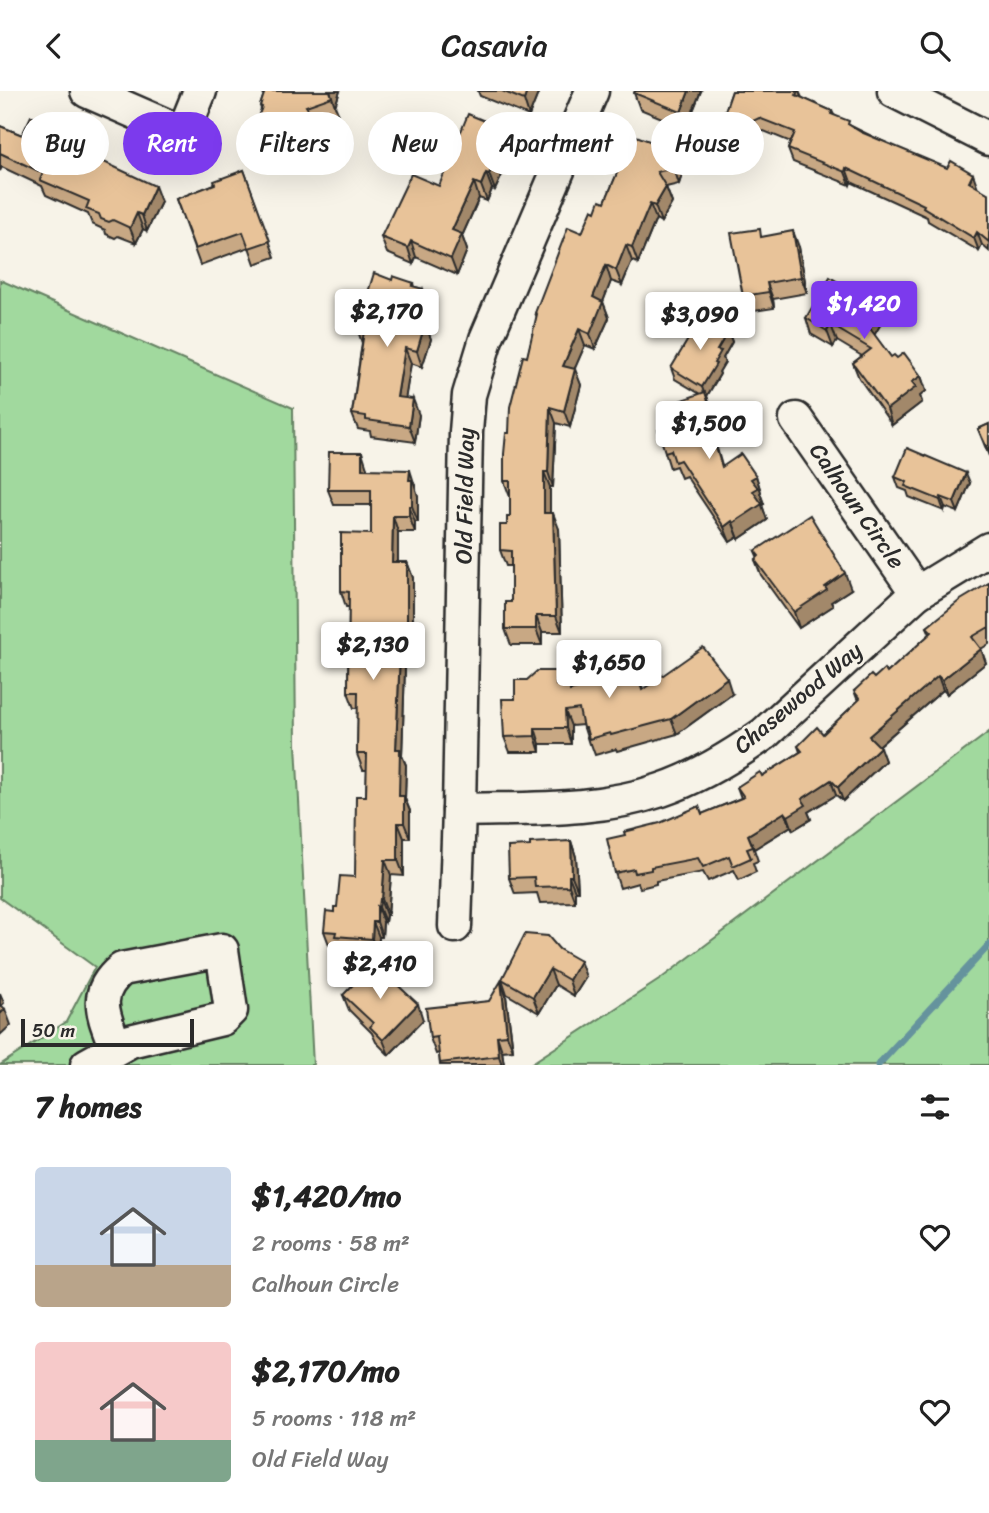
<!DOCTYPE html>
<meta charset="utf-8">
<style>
body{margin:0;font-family:Sriracha,sans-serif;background:#f6f6f6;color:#222;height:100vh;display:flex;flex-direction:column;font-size:26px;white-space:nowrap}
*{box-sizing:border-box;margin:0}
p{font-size:23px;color:#767676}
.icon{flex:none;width:38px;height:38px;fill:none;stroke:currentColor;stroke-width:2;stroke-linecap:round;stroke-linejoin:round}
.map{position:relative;height:974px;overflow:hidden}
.side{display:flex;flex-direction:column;background:#fff;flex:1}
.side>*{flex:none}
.hud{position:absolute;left:21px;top:21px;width:948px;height:63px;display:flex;gap:14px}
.scale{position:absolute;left:21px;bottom:18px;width:173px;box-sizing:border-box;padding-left:7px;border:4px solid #2b2b2b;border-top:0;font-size:19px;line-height:24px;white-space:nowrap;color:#2b2b2b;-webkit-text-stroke:5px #f7f3e8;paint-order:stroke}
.price{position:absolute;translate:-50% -60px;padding:0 16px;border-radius:7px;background:#fff;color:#222;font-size:23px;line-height:46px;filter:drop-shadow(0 2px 4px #0008)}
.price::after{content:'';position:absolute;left:50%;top:42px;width:21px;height:16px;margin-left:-10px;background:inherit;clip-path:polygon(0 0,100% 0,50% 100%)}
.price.current{background:#7c3aed;color:#fff}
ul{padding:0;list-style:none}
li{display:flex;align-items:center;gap:21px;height:175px;padding:0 35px}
li span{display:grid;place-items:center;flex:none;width:196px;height:140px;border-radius:7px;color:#555}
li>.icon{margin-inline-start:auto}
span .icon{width:84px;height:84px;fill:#fffc;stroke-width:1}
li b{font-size:30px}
h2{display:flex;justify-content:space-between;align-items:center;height:84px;padding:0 35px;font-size:30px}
.chip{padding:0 24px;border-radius:32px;background:#fff;box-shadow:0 7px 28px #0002;font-size:24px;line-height:63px}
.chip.current{background:#7c3aed;color:#fff}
header{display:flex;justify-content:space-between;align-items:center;height:91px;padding:0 35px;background:#fff;font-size:32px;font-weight:600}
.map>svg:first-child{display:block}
</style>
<header><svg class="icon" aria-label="back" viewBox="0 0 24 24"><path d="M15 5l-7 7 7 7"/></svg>Casavia<svg class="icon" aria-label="search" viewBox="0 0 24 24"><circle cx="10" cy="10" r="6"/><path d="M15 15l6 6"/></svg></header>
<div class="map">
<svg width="989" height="974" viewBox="0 0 989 974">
<rect width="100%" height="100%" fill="#f7f3e8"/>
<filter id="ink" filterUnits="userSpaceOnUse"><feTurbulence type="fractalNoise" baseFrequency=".0143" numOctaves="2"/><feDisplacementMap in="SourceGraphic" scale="14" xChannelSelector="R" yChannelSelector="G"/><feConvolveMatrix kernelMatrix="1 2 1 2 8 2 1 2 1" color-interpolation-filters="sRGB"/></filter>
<g filter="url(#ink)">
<!-- green -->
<g fill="#a1d99e" stroke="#668264" stroke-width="2">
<path d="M0 189 293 317 296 653 313 974H0L66 931 95 876 0 807Z"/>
<path d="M989 641V974H529L659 889Z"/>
</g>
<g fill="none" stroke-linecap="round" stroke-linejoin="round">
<!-- stream -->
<path stroke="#65939d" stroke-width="7" d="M878 974 989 854"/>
<defs>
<g id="minor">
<path d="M87 0 183 42 200 0"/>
<path d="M894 0 989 48"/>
<path d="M796 328 917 502"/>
<path d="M459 719C526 717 597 721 661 699 697 687 733 665 764 643L917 502 989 458"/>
<path d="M455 835 459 719 466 341 469 304 486 248 592 0"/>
<path d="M87 974 130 950 222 928 231 919 222 859 122 878C91 903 104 925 116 957"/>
</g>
</defs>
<!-- minor casing -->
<use href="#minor" stroke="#2b2b2b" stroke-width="37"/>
<!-- minor -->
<use href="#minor" stroke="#f7f3e8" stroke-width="32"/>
</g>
<!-- wall -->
<g fill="#c8a884" stroke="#2b2b2b" stroke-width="2">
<path d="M265 0H340L335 15 338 22 316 30 319 35 325 51 315 56 311 67 262 47 256 31 261 18 260 15Z"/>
<path d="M478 0H539L529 25 480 5Z"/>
<path d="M635 0H701L686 37 640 18 634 2Z"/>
<path d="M732 0H799L802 7 832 20 834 24 851 35 978 97 989 103V160L982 154 979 160 928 130 927 126 851 91 850 94 793 71 788 58 791 51 764 40 749 48 728 39 723 26Z"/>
<path d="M0 35 22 44 98 68 161 111 147 140 143 138 136 152 118 145 115 147 106 143 105 139 92 133 88 123 46 104 42 95 2 76 0 80Z"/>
<path d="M509 40 515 56 495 99 492 98 487 110 479 107 462 145 467 159 457 184 416 166 413 173 387 162 381 146 439 95Z"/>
<path d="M602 61H678L684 77 679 93 666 96 672 112 661 131 656 128 638 172 632 170 622 194 611 190 603 211 609 227 595 258 585 254 574 278 581 294 570 336 556 332 553 396H550V422L559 438 562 541H542V554H511L505 538 511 511V475H506L500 459 510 426V406L504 390 509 342 537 226 535 222 582 142 596 120 605 111 618 81 608 77Z"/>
<path d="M244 79 275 166 255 173 249 156 200 174 176 108 215 93Z"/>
<path d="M762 146 799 156 807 202 773 208 774 217 748 221 743 205Z"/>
<path d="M392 189 414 192 415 196 423 198 428 214 423 232 431 248 422 276 411 272 405 307 419 324 415 351 371 345 370 340 358 338 352 323 362 252 357 237Z"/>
<path d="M876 215 882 231 874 244 891 266 897 267 921 285 926 300 920 305 922 311 892 334 859 287 853 272 862 265 837 250 833 256 811 243 806 227Z"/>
<path d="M728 240 732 251 723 267 725 271 719 281 720 283 707 305 718 341 713 343 722 375 756 385 761 401 760 402 764 413 762 414 767 429 739 448 738 446 730 451 686 385 681 387 676 375 670 377 665 361 666 337 682 319 700 303 675 288 671 277Z"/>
<path d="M989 333V365L978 338Z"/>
<path d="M367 377V378L415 394V398L418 405V431H415V441H398V471H407L413 487V576H405L402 665 406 674 405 708 410 720V747H404V785L391 784 388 824H386L385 831H383L382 846H379L378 864 341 861 339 856H330L324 840 334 821 355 786 366 705 367 679H363L357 663 358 617H354L348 601 349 516H346L341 500 371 443V414H334L328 399Z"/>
<path d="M895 386 970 392 958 421 945 416 944 420 909 406 907 400 899 397Z"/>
<path d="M755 460 851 498 831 511 833 515 799 537 761 484 755 469 758 467Z"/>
<path d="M989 492V553L981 558 986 572 947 603 943 599 879 655 885 670 843 710 836 704 808 721 811 728 793 739 791 735 754 758 758 770 753 772 756 781 739 789 734 779 708 790 703 781 656 790V793L640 797 638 792 620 797 615 782 625 744 702 723 741 707 737 696 762 685 800 661 798 655 823 643 858 610 854 600 874 587 887 582 930 543 927 536Z"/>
<path d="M556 580 561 594H570L572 599 637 583 643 598 732 603 677 643 617 660 616 658 595 664 591 653H589L583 634 571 635V653H540V661H510L504 646 515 608 527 589Z"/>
<path d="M571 750 576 766 578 800H575V811L540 812 537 802 515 803 509 787 530 755Z"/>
<path d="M559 858 586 886 574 905 556 894 539 922 507 903 502 888Z"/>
<path d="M343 904 423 929 389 964 376 951 372 942 349 919Z"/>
<path d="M506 905 513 959 502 960 504 974H440L439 962 436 963 430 947 489 910Z"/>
</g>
<!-- shaded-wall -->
<g fill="#a2886b" stroke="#2b2b2b" stroke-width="2">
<path d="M330 0H340L335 15Z"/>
<path d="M527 0H539L529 25 524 9Z"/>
<path d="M689 0H701L686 37 681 21Z"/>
<path d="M309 40 315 56 311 67 305 51Z"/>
<path d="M509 40 515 56 495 99 489 83Z"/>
<path d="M93 54 99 70 89 64Z"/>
<path d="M678 61 684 77 679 93 674 77Z"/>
<path d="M846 77 851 91 850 94 845 81Z"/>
<path d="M486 82 492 98 487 110 481 94Z"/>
<path d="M973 83 978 97 969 91Z"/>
<path d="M474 91 479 107 462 145 467 159 457 184 451 168 452 139Z"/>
<path d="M155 95 161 111 147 140 142 124Z"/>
<path d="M666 96 672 112 661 131 655 115Z"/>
<path d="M650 113 656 128 638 172 632 156Z"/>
<path d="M137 122 143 138 136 152 130 137Z"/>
<path d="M793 140 799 156 807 202 801 186Z"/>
<path d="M977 141 982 154 979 160 974 147Z"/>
<path d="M411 150 416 166 413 173 408 157Z"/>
<path d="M626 154 632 170 622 194 616 179Z"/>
<path d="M606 174 611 190 602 213 603 211 609 227 595 258 590 243 593 206Z"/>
<path d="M767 192 773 208 774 217 769 201Z"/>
<path d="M423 198 428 214 419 244 413 229Z"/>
<path d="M869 203 874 218 876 215 882 231 872 248 866 232V209Z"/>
<path d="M425 233 431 248 422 276 417 260Z"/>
<path d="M831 234 837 250 833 256 827 240Z"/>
<path d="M579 238 585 254 569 291 563 275Z"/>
<path d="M728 240 732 251 723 267 725 271 719 281 720 283 707 305 718 341 702 296 717 259Z"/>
<path d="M405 257 411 272 403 322 397 306Z"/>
<path d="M575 278 581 294 570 336 564 320Z"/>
<path d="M921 285 926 300 920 305 922 311 892 334 887 318 912 291Z"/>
<path d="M413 308 419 324 415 351 409 335Z"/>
<path d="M550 316 556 332 553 396 548 381Z"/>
<path d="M362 361 367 377V394L362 378Z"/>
<path d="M410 379 418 405V431L412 415 409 389Z"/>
<path d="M544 381 550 396V438L544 422Z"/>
<path d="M966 382 970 392 958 421 954 411Z"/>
<path d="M756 385 761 401 760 402 764 413 762 414 767 429 739 448 733 432 753 400 751 388Z"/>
<path d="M941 406 945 416 944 420 940 409Z"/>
<path d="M409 415 415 431V441L409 425Z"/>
<path d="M553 422 559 438 562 541 556 525Z"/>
<path d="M393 425 398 441V487L392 471Z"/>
<path d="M732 430 738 446 730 451 724 436Z"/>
<path d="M407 471 413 487V576L407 560Z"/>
<path d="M845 482 851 498 831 511 833 515 799 537 794 521 825 496Z"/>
<path d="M536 525 542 541V554L536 538Z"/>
<path d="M981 558 986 572 947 603 942 589Z"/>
<path d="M400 560 405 576 402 665 406 674 405 708 410 720V747L404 732 399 705 396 658Z"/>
<path d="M556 580 562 596 556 594Z"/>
<path d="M938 585 943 599 874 659 869 645Z"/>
<path d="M727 587 732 603 677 643 671 628Z"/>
<path d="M565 620 571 635V653L566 637Z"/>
<path d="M535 637 540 653V661L535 645Z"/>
<path d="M880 656 885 670 843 710 838 696Z"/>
<path d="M831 689 836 704 808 721 811 728 793 739 788 725 802 708Z"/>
<path d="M785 721 791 735 754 758 748 744Z"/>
<path d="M398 732 404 747V785L398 769Z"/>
<path d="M571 750 576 766 578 800 572 785Z"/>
<path d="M385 769 391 784 388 824 382 808Z"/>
<path d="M569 785 575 800V811L569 795Z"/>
<path d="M380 808 386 824 385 831 379 816Z"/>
<path d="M377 815 383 831 382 846 377 831Z"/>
<path d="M373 831 379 846 378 864 372 848Z"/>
<path d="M580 870 586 886 574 905 569 889Z"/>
<path d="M550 878 556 894 539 922 533 906Z"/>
<path d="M501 890 506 905 513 959 507 944Z"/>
<path d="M0 902 4 912 0 916Z"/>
<path d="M418 913 423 929 389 964 383 949Z"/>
<path d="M5 918 11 934 0 944V923Z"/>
<path d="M497 945 502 960 504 974H502L499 965Z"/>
</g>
<!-- building -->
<g fill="#e8c399" stroke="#2b2b2b" stroke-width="2">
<path d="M265 0H330L332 6 306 15 319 35 309 40 305 51 256 31 262 16 260 15Z"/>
<path d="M502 0H527L524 9Z"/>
<path d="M635 0H689L681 21 634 2Z"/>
<path d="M732 0H798L796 4 832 20 831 23 849 30 848 33 861 41 947 77 951 70 973 83 969 91 989 103V151L977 141 974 147 923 116 924 114 846 77 845 81 788 58 795 41 759 27 745 34 723 26Z"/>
<path d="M468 23 509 40 489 83 486 82 481 94 474 91 452 139 462 143 451 168 411 150 408 157 381 146 411 83 439 95Z"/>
<path d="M31 25 93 54 89 64 155 95 142 124 137 122 130 137 113 129 109 131 101 128 99 123 86 118 89 110 40 89 43 82 0 62V35L22 44Z"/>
<path d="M613 36 678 61 674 77 657 81 666 96 655 115 650 113 632 156 626 154 616 179 606 174 593 206 603 211 590 243 579 238 563 275 575 278 564 320 550 316 548 381H544V422H553L556 525H536V538H505V511H511V460L500 459V434H507V426H510V390H504V363L506 342H509L510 316 523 265 527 266 537 223 535 222 568 136 582 142 592 118 596 120 600 109 605 111 622 70 602 61Z"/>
<path d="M244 79 270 150 249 157 243 141 195 158 176 108 215 93 214 90Z"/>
<path d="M760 138 761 146 793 140 801 186 767 192 769 201 743 205 731 142Z"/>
<path d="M374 182 392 189 393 185 414 192 412 195 423 198 413 229 425 233 417 260 405 257 397 306 413 308 409 335 366 329V325L352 323 364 240 357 237Z"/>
<path d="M830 186 850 198 852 193 869 203 866 209 876 215 866 232 891 266 894 264 897 267 904 262 921 285 912 291 916 296 887 318 853 272 871 258 831 234 827 240 806 227Z"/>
<path d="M702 225 728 240 717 259 721 260 714 272 716 273 702 296 671 277Z"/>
<path d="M705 301 713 326 707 328 722 376 741 363 756 385 751 388 758 397 753 400 762 413 733 432 732 430 724 436 680 369 675 371 671 359 665 361 658 339 666 337 662 325 682 319 679 310Z"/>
<path d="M989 333V361L978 338Z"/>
<path d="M907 357 966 382 954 411 941 406 940 409 905 395 907 391 895 386Z"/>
<path d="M329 361H362V378L410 379 409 389H412V415H409V425H393L392 471H407V560H400L396 658H400L399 705H404V732H398V769H385L382 808H380L379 816 377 815V831H373L372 848 335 845 336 841 324 840 326 820 334 821V816H337L340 785 355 786 356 705H366L367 663H357L358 601H348L349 501 341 500V442L371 443V399H328Z"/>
<path d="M810 424 845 482 825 496 827 499 794 521 755 469 759 465 755 460Z"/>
<path d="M989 492V536L972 546 981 558 942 589 938 585 869 645 880 656 838 696 831 689 802 708 806 714 788 725 785 721 748 744 753 756 747 758 751 767 733 775 729 765 703 776 698 767 651 776V779L635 782 634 778 615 782 607 748 625 744 624 741 660 732 699 715 702 723 744 706 737 696 760 681 762 685 802 660 798 655 817 636 823 643 860 608 854 600 871 584 874 587 884 578 887 582 932 541 927 536 959 510Z"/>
<path d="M703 556 727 587 671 628 611 644 610 642 589 648 586 637H583L579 618 565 620 566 637H535V645L504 646 502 608H515V589H527L537 580H556V594H570V600L637 583 642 599Z"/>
<path d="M571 750 572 785H569V795L535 796 534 786 509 787 508 756 530 755V752Z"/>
<path d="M525 843 548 845 559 858 580 870 569 889 550 878 533 906 502 888Z"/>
<path d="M374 872 418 913 383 949 370 936 373 932 343 904Z"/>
<path d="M501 890 507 944 497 945 499 965 440 972 437 946 430 947 426 917 489 910Z"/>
<path d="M0 913 5 918 0 923Z"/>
</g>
</g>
<g text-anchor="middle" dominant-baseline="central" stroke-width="5" stroke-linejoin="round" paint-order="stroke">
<!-- street labels -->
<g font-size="23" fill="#2b2b2b" stroke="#f7f3e8">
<text transform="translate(465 405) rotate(-89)">Old Field Way</text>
<text transform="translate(857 415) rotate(55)">Calhoun Circle</text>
<text transform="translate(798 607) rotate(-40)">Chasewood Way</text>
</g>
</g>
</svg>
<div class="scale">50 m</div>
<b class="price current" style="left:864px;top:250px">$1,420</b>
<b class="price" style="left:387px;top:258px">$2,170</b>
<b class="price" style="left:700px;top:261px">$3,090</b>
<b class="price" style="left:709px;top:370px">$1,500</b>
<b class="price" style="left:373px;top:591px">$2,130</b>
<b class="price" style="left:609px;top:609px">$1,650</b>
<b class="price" style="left:380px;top:910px">$2,410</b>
<div class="hud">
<a class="chip">Buy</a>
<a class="chip current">Rent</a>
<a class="chip">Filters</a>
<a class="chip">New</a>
<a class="chip">Apartment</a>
<a class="chip">House</a>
</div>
</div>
<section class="side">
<h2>7 homes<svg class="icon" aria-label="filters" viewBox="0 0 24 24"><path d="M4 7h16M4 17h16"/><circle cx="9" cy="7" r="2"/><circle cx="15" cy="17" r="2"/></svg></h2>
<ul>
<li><span style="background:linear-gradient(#c9d6e8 70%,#b9a48a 0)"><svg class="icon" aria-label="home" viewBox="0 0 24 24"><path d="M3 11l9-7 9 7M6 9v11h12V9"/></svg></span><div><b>$1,420/mo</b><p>2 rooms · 58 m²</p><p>Calhoun Circle</p></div><svg class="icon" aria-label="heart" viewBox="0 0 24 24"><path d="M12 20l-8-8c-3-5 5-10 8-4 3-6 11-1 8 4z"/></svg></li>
<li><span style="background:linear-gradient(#f6c9c9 70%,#7fa58c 0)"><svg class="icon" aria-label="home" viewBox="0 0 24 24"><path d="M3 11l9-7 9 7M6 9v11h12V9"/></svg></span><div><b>$2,170/mo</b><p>5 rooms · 118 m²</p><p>Old Field Way</p></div><svg class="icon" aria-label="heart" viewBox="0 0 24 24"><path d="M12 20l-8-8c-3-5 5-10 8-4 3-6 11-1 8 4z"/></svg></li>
</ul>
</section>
